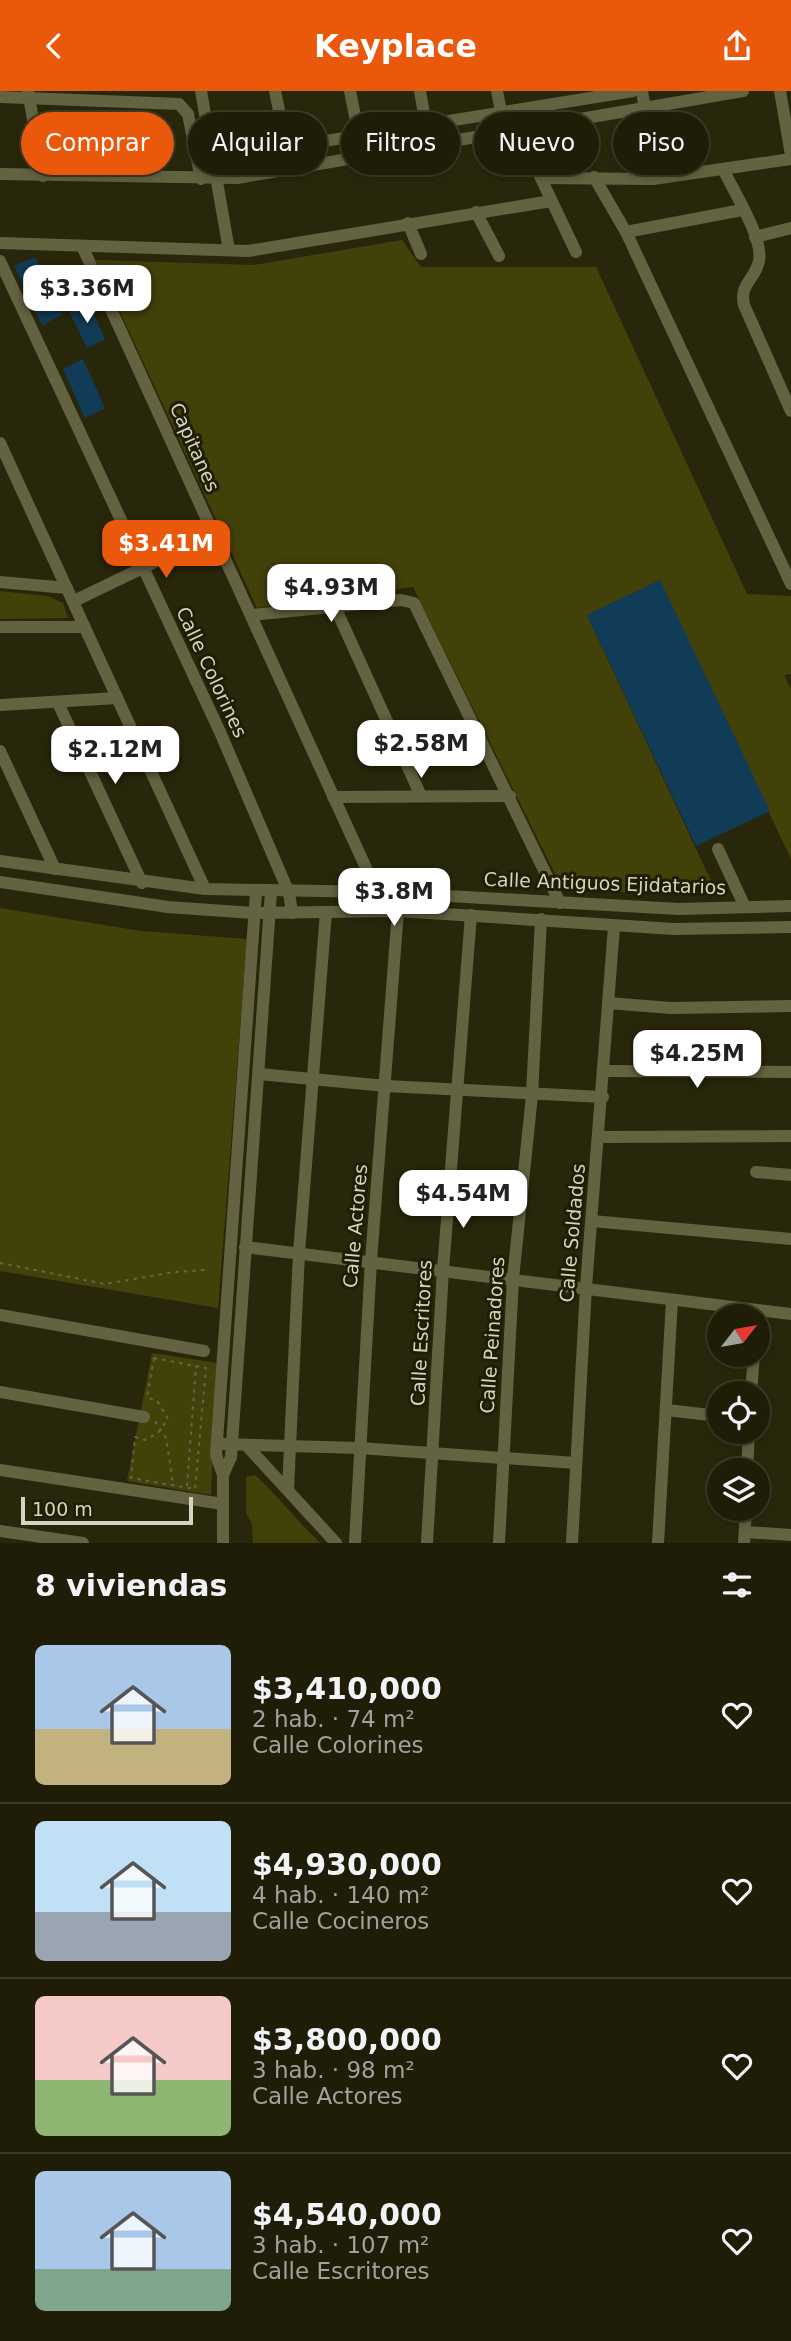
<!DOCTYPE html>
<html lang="es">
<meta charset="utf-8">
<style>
body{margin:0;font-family:"DejaVu Sans",sans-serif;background:#2c2a16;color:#f1f3f6;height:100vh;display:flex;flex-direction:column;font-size:26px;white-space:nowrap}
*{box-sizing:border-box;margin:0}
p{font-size:23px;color:#a1a29c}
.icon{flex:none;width:38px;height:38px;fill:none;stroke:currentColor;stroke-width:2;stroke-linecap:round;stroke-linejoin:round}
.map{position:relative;height:1452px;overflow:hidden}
.side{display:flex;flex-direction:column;background:#1f1d08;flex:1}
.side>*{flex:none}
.guide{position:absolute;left:21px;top:21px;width:749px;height:63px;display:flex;gap:14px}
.needle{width:46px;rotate:59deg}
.buttons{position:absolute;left:707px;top:1213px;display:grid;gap:14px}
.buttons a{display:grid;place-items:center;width:63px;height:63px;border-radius:50%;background:#1f1d08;box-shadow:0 4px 10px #0003,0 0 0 2px #3c3b29;font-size:35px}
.scale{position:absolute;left:21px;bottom:18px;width:172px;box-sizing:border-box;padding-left:7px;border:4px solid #d4d4c4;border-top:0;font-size:19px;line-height:24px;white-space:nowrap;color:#d4d4c4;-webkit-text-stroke:5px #1f1e03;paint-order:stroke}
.price{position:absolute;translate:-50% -60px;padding:0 16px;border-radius:14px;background:#fff;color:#222;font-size:23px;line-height:46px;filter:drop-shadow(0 2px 4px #0008)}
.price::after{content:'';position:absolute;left:50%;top:42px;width:21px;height:16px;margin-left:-10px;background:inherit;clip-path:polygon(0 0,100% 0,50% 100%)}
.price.active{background:#ea580c;color:#fff}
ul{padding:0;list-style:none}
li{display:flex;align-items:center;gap:21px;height:175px;padding:0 35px}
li+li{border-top:2px solid #3c3b29}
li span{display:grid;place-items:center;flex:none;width:196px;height:140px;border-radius:10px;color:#555}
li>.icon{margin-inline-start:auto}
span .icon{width:84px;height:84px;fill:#fffc;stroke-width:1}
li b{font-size:30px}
h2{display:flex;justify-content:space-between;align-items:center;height:84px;padding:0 35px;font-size:30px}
.chip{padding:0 24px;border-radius:32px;background:#1f1d08;box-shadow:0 4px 10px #0003,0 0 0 2px #3c3b29;font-size:24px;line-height:63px}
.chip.active{background:#ea580c;color:#fff}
header{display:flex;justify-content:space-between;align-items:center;height:91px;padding:0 35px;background:#ea580c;color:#fff;font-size:32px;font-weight:700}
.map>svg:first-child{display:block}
</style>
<header><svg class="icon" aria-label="back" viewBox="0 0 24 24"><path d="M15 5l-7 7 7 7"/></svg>Keyplace<svg class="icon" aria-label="share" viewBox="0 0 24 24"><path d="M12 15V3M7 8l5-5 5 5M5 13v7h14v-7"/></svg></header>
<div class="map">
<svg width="791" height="1452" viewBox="0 0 791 1452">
<rect width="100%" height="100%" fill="#29270b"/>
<!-- green -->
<g fill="#43410a">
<path d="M402 149 421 176H596L747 503 791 505V583L784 584 791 598V768L659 490 587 524 718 805 563 799 413 496 257 517 96 169 254 174Z"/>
<path d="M0 500 47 505 63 512 68 527 0 528Z"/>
<path d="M0 817 141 840 247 848 218 1217 0 1180Z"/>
<path d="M152 1262 217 1272 211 1404 127 1390Z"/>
<path d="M255 1384C279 1406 297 1430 320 1452H253L252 1433 246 1422V1386Z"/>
</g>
<!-- building -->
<g fill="#113c58">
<path d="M35 166 62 224 42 234 14 175Z"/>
<path d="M88 211 105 248 87 257 69 220Z"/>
<path d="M83 268 105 317 85 327 63 278Z"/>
<path d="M660 489 770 720 696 755 587 524Z"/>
</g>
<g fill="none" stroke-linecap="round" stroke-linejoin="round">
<!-- path -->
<g stroke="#64634b" stroke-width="2" stroke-dasharray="3.5 5" stroke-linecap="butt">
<path d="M0 1172 105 1193 174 1181 206 1179"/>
<path d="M154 1267 206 1277 195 1398 131 1387 135 1346 145 1349 158 1342 168 1328 158 1311 147 1306Z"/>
<path d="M155 1330 166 1347 173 1393"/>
<path d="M187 1395 196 1275"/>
</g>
<!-- minor -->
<g stroke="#646341" stroke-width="12">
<path d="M28 0 43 85"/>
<path d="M201 0 229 159"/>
<path d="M275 0 287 58"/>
<path d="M350 0 359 45"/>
<path d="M420 0 426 34"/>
<path d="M497 0 501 21"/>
<path d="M642 0 645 18"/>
<path d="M780 0 791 64"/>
<path d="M0 6 179 13 188 23 201 88"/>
<path d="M519 41 576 161"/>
<path d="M214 68 633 0"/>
<path d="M723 78C733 99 764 148 759 170 755 189 739 193 744 214L791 320"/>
<path d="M0 83 237 87 743 0"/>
<path d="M594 86 626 141 791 493"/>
<path d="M541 87 653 88 791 68"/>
<path d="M476 121 499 165"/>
<path d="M408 132 421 163"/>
<path d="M626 141 742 119"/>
<path d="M755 146 791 137"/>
<path d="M0 152 248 160 551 110"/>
<path d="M83 157 377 801"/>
<path d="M0 170 220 641 289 802 292 822"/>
<path d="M0 352 205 798"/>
<path d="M0 491 67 497"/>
<path d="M74 510 213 443"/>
<path d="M335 516 421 705"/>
<path d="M251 524 401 509 414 512 560 812"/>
<path d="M0 536H85"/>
<path d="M58 612 142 792"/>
<path d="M0 614 117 607"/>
<path d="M0 660 55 778"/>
<path d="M333 706 510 705"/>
<path d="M718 758 745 816"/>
<path d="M0 770 205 798 377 801 679 818 791 815"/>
<path d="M0 791 168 816 253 822 398 820 674 838 791 836"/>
<path d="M608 912 671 917 791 915"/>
<path d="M604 980 791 981"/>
<path d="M259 983 386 995 603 1006"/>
<path d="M600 1046 791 1045"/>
<path d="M756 1081 791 1084"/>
<path d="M592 1130 791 1148"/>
<path d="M245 1156 791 1223"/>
<path d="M0 1224 204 1260"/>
<path d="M0 1301 144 1326"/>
<path d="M751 1302 754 1264"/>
<path d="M666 1319 719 1325"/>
<path d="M224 1353 359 1357 576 1372"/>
<path d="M246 1354 336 1452"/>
<path d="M0 1379 223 1413"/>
<path d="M747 1379 749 1340"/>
<path d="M223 1384 231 1366 271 801"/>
<path d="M288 1399 299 1162 326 821"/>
<path d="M0 1440 83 1452"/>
<path d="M745 1441 791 1444"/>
<path d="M223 1452V1384L216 1364 256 801"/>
<path d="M355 1452 371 1170 398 820"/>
<path d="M427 1452 443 1179 471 824"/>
<path d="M499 1452 513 1188 532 1004 541 828"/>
<path d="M572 1452 586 1196 614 836"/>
<path d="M658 1452 672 1209"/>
<path d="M744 1452 746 1418"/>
</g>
</g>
<g text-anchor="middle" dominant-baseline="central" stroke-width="6" stroke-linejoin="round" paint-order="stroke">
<!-- street labels -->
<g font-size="19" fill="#d4d4c4" stroke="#1f1e03">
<text transform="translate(195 356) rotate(66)">Capitanes</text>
<text transform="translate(212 581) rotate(65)">Calle Colorines</text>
<text transform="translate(605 792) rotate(2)">Calle Antiguos Ejidatarios</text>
<text transform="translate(355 1135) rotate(-85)">Calle Actores</text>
<text transform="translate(572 1142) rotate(-85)">Calle Soldados</text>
<text transform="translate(421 1242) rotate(-87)">Calle Escritores</text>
<text transform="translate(492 1244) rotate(-86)">Calle Peinadores</text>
</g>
</g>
</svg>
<div class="buttons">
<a><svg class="needle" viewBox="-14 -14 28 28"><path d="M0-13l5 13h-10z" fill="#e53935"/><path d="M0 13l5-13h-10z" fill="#a1a29c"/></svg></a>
<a><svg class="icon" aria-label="locate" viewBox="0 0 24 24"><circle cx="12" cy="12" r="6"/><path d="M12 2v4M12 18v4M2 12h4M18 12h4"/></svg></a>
<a><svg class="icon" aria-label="layers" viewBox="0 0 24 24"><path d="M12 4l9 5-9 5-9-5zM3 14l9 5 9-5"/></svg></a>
</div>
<div class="scale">100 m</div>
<b class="price" style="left:87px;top:234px">$3.36M</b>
<b class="price active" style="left:166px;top:489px">$3.41M</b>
<b class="price" style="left:331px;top:533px">$4.93M</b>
<b class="price" style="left:421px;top:689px">$2.58M</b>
<b class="price" style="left:115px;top:695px">$2.12M</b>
<b class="price" style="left:394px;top:837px">$3.8M</b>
<b class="price" style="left:697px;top:999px">$4.25M</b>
<b class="price" style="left:463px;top:1139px">$4.54M</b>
<div class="guide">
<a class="chip active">Comprar</a>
<a class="chip">Alquilar</a>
<a class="chip">Filtros</a>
<a class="chip">Nuevo</a>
<a class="chip">Piso</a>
</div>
</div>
<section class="side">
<h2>8 viviendas<svg class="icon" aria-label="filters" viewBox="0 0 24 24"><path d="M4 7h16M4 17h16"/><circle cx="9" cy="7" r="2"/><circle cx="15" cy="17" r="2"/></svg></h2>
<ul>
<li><span style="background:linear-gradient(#a9c7e8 60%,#c2b280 0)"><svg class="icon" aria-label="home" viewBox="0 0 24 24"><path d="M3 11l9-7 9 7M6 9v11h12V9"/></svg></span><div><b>$3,410,000</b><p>2 hab. · 74 m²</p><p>Calle Colorines</p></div><svg class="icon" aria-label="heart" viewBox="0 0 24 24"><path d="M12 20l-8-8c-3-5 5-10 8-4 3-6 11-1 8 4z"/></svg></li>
<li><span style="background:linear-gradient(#bfe0f5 65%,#9aa5b1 0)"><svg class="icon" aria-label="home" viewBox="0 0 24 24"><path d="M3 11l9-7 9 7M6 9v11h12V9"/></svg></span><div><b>$4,930,000</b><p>4 hab. · 140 m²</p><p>Calle Cocineros</p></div><svg class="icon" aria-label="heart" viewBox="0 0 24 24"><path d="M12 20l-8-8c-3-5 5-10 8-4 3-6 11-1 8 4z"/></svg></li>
<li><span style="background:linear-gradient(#f6c9c9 60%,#8fb573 0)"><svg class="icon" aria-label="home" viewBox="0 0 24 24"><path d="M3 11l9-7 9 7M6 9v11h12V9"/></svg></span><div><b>$3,800,000</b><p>3 hab. · 98 m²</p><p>Calle Actores</p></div><svg class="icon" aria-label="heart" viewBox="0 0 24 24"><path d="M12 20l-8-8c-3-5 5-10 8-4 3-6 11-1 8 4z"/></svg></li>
<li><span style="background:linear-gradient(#a9c7e8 70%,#7fa58c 0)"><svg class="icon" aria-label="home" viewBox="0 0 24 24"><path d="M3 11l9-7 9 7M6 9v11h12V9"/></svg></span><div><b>$4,540,000</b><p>3 hab. · 107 m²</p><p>Calle Escritores</p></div><svg class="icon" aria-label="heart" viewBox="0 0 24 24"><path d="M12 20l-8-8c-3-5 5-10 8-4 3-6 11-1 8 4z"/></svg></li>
</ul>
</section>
